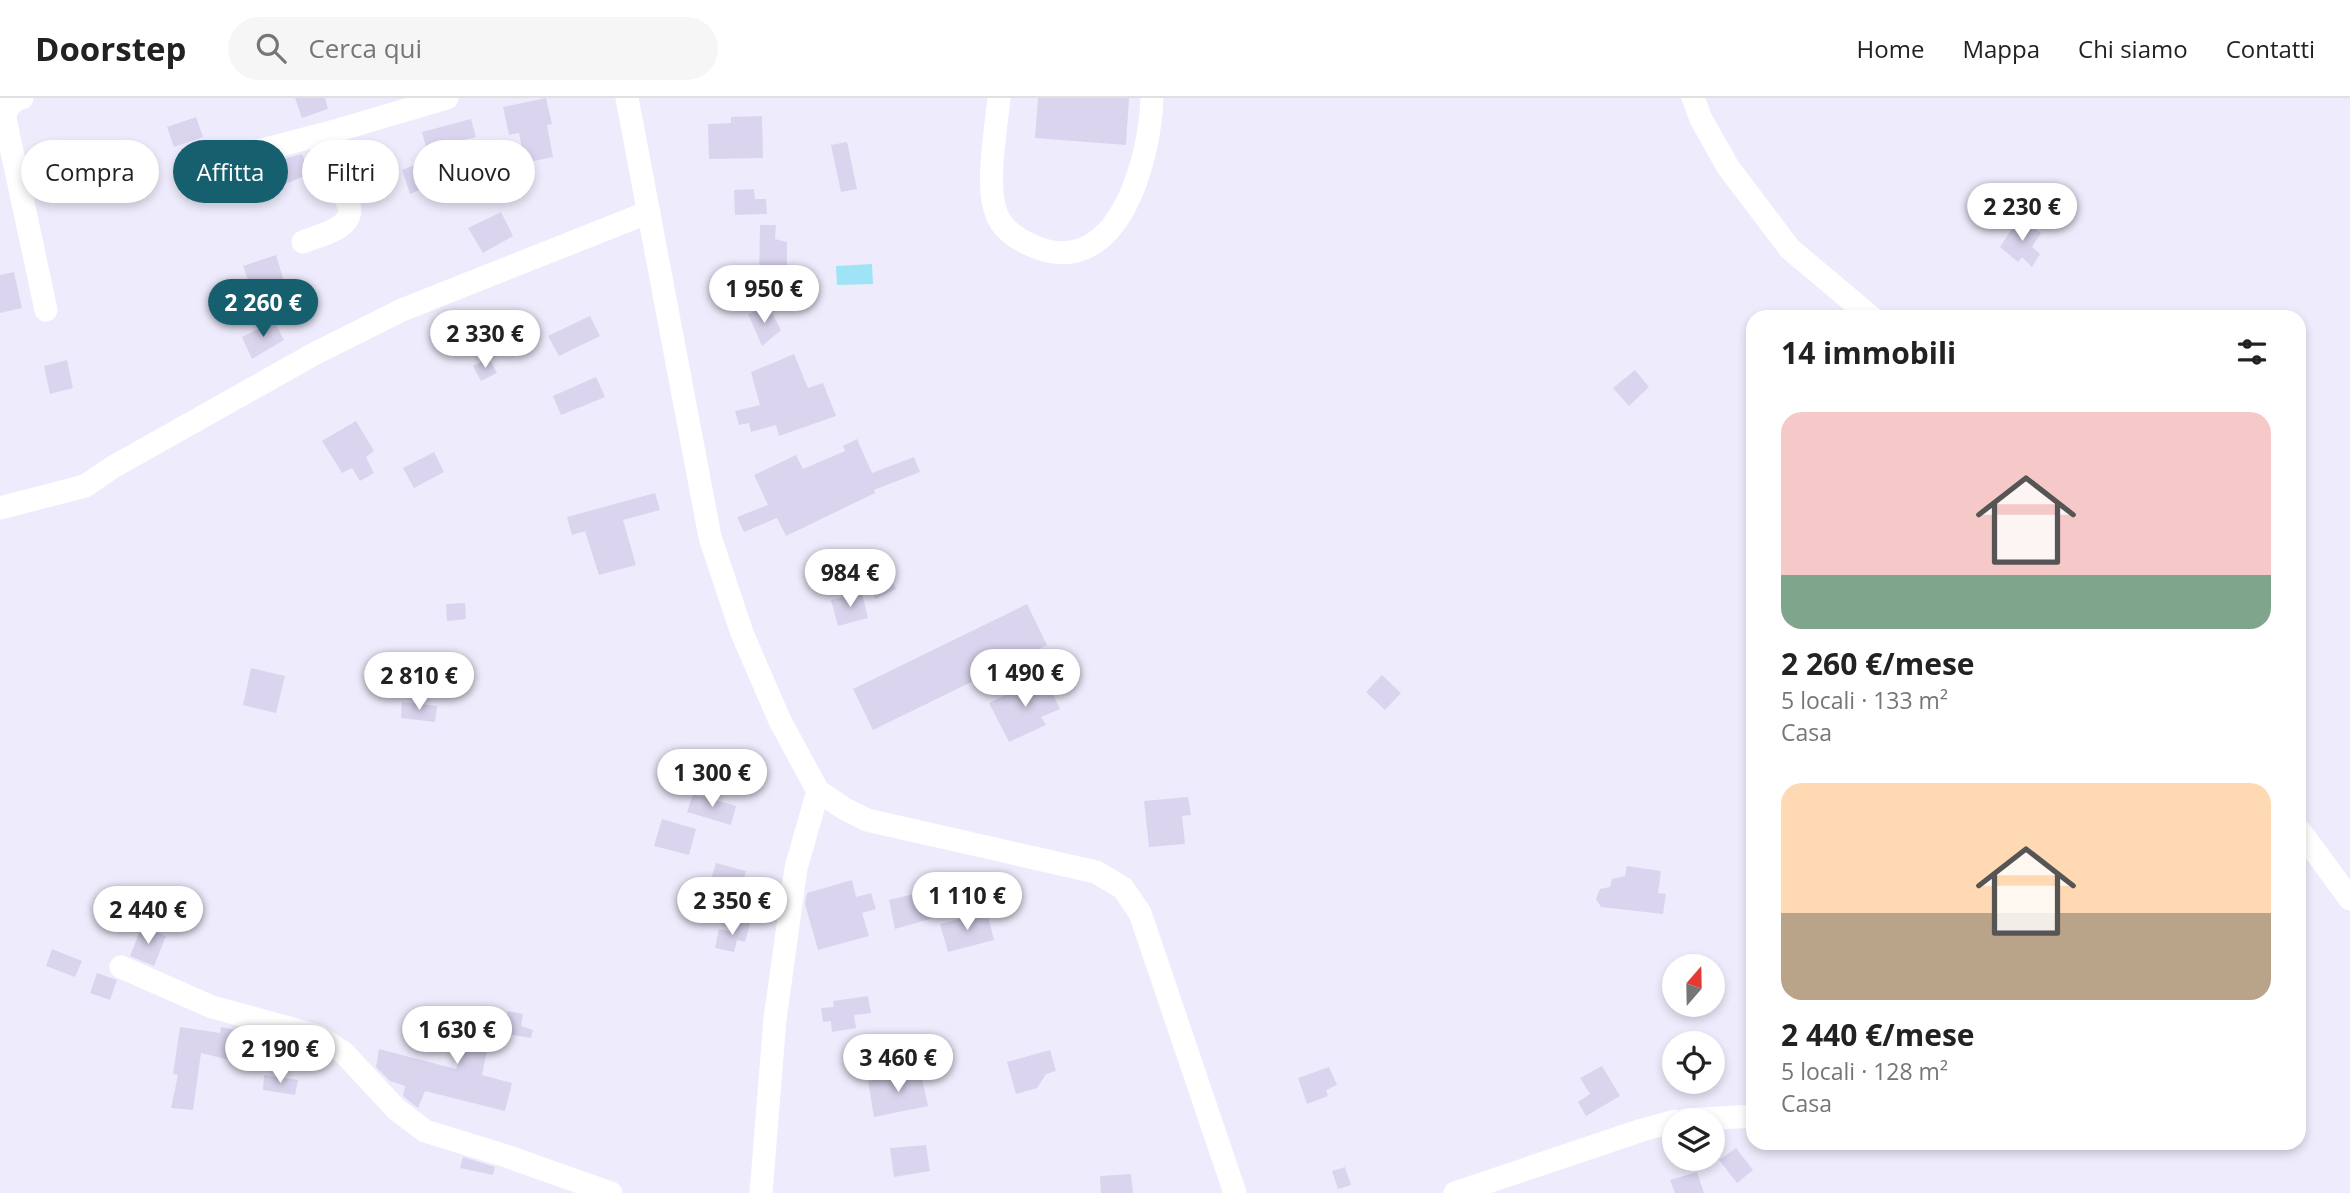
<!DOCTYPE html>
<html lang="it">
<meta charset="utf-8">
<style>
body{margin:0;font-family:"Open Sans",sans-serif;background:#f6f6f6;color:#222;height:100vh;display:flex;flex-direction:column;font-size:26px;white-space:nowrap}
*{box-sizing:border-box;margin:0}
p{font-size:23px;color:#767676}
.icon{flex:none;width:38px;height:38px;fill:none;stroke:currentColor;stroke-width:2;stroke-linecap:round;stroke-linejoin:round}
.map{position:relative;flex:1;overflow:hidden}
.details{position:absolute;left:1746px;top:212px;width:560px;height:840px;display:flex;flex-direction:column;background:#fff;border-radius:21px;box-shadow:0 4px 10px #0003}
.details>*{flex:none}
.hud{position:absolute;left:21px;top:42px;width:665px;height:63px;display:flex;gap:14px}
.needle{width:46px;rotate:20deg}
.controls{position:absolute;left:1662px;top:856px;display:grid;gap:14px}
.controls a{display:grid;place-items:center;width:63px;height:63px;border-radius:50%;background:#fff;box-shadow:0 4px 10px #0003;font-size:35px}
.price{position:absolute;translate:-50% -60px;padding:0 16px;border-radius:24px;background:#fff;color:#222;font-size:23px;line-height:46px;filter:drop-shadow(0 2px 4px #0008)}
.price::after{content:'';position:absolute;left:50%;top:42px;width:21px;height:16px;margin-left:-10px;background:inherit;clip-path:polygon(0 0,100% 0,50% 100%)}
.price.on{background:#155f6e;color:#fff}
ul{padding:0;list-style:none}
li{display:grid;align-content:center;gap:14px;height:371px;padding:0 35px}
li span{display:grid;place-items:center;height:217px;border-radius:21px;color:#555}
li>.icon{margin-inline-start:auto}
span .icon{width:126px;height:126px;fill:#fffc;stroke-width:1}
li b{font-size:30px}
h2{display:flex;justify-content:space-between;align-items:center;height:84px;padding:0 35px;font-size:30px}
.tag{padding:0 24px;border-radius:32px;background:#fff;box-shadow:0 4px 10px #0003;font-size:24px;line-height:63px}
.tag.on{background:#155f6e;color:#fff}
header{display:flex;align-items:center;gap:42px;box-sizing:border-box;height:98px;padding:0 35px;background:#fff;border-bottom:2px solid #e0e0e0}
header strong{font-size:33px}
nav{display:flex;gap:38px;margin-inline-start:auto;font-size:24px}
.search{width:490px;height:63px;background:#f6f6f6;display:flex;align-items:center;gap:18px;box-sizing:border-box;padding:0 24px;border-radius:38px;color:#767676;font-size:26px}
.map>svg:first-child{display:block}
</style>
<header>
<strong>Doorstep</strong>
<div class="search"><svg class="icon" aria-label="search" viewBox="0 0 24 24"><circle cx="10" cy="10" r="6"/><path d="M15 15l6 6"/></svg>Cerca qui</div>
<nav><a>Home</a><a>Mappa</a><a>Chi siamo</a><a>Contatti</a></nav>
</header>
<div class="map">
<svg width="2350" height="1095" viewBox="0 0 2350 1095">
<rect width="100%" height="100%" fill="#eeecfc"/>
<!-- water -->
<path fill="#9fe4f6" d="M872 166 873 186 837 187 836 168Z"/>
<!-- building -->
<g fill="#dad4ee">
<path d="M295 0H325L328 11 302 20Z"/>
<path d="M546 0 552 26 547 27 553 59 525 65 519 35 509 37 503 9Z"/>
<path d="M1038 0H1129L1126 47 1035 40Z"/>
<path d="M762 18 763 60 709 61 708 26 731 25V19Z"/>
<path d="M196 19 203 39 174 49 167 29Z"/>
<path d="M471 21 476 39 456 44 461 64 432 71 422 34Z"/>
<path d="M847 44 857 91 841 94 831 47Z"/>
<path d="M302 56 310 76 272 91 262 67Z"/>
<path d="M420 65 428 89 410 96 402 72Z"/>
<path d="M754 91 755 101H766L767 116 735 117 734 92Z"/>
<path d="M501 114 513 138 483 155 468 130Z"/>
<path d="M2019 120 2041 135 2032 149 2040 156 2032 169 2022 159 2018 164 2000 149Z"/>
<path d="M760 127H776L775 141 787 144V188L759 187Z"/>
<path d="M276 157 284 183 252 193 243 168Z"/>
<path d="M14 174 22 210 0 215V177Z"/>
<path d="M768 208 781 232 762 248 748 216Z"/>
<path d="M590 218 600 238 559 258 548 238Z"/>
<path d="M274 223 284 242 252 261 242 239Z"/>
<path d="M794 256 808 290 823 285 836 318 779 338 776 327 751 334 749 325 739 327 735 313 760 307 751 274Z"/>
<path d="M489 260 497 275 481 283 473 268Z"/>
<path d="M67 262 73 290 50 296 44 268Z"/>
<path d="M1635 272 1649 289 1629 308 1613 290Z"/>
<path d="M596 279 605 299 561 317 553 298Z"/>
<path d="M356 323 374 353 366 359 374 375 360 383 352 370 342 375 322 343Z"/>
<path d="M857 341 872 375 914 359 920 374 874 392 875 395 786 438 777 420 744 434 737 419 768 407 754 377 796 357 803 371 845 353 843 348Z"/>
<path d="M434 354 444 374 414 390 403 370Z"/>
<path d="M655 395 660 412 623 422 636 467 599 477 585 433 572 437 567 419Z"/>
<path d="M877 467 880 472 885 469 896 491 875 501 864 473Z"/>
<path d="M862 495 868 520 838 528 831 502Z"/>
<path d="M465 505 466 521 447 523 446 506Z"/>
<path d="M1027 506 1047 547 873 632 853 591Z"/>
<path d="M251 570 285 578 276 615 243 607Z"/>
<path d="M1382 577 1401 595 1385 612 1366 594Z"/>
<path d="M1044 578 1060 611 1041 619 1046 627 1009 644 989 605Z"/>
<path d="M402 604 437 608 435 624 401 620Z"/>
<path d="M693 696 736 708 731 727 687 714Z"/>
<path d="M1188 699 1191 717 1182 718 1185 746 1149 749 1144 703Z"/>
<path d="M662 721 696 731 689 757 654 748Z"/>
<path d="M716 765 746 773 740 794 727 790 723 803 706 798Z"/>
<path d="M1627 768 1661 773 1658 795 1666 796 1663 816 1601 809 1596 801 1600 791 1610 789 1612 781 1625 778Z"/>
<path d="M852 782 856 799 871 795 876 811 862 815 869 838 818 852 805 806 807 795Z"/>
<path d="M938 790 944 817 895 831 889 802Z"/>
<path d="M987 814 994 842 948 854 940 826Z"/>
<path d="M736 822 750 825 745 844 737 842 734 854 715 850 719 831 733 834Z"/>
<path d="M142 828 166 838 154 868 130 858Z"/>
<path d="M52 851 82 863 75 879 46 868Z"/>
<path d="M97 875 117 882 110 902 90 895Z"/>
<path d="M868 898 871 915 854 917 856 930 832 934 831 923 823 924 821 910 834 909 833 903Z"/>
<path d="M470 911 506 923 508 913 523 916 521 928 533 932 531 940 491 933 482 977 512 985 505 1013 425 993 418 1010 403 998 405 988 390 983 376 969 379 951 456 971Z"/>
<path d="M180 929 220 935 221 929 249 935 242 965 201 955 193 1012 171 1010 178 977 173 976Z"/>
<path d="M1050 952 1056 973 1046 976 1037 990 1016 996 1007 964Z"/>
<path d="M1602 968 1620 998 1586 1018 1578 1004 1590 996 1580 980Z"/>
<path d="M1329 969 1337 987 1326 992 1328 998 1307 1006 1298 980Z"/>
<path d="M920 972 928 1008 874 1019 868 983Z"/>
<path d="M264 977 298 982 295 997 263 992Z"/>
<path d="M926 1047 930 1073 894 1079 890 1050Z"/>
<path d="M1736 1050 1753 1072 1737 1085 1719 1062Z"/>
<path d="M463 1059 495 1069 493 1077 460 1070Z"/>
<path d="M1345 1069 1351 1087 1338 1091 1332 1073Z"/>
<path d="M1697 1074 1704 1095H1675L1670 1082Z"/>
<path d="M1131 1076 1133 1095H1101L1100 1078Z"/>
</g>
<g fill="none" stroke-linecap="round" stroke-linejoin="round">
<!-- minor -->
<g stroke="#fff" stroke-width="23">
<path d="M22 0C11 2 6 10 5 21L46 212"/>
<path d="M627 0 710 439 742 535 780 623 818 693 845 711 867 722 1096 774 1123 790 1140 815 1235 1095"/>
<path d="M999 0C996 32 985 89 997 117 1004 134 1022 144 1038 150 1120 180 1150 59 1152 0"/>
<path d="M1693 0 1701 21 1728 69 1790 151 1871 219"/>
<path d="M216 64 338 32 447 0"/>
<path d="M303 144C319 137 350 132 350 111L321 37"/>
<path d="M0 410 85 388 113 369 314 256 402 212 649 114"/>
<path d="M2300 733 2350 801"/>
<path d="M121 869 212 909 318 938 344 955 396 1011 425 1033 503 1057 611 1095"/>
<path d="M1686 1022 1754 1018"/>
<path d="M761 1095 775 921 796 770 818 693"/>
<path d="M1455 1095 1642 1032 1675 1023"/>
</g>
</g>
</svg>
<div class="controls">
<a><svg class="needle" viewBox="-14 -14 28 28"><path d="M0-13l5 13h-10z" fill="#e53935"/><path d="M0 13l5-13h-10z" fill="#767676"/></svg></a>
<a><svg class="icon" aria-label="locate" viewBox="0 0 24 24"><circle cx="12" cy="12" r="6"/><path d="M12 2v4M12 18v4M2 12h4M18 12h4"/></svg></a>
<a><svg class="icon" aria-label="layers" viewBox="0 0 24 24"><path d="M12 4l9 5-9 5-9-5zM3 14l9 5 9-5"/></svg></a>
</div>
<b class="price" style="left:2022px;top:145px">2 230 €</b>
<b class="price" style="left:764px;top:227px">1 950 €</b>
<b class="price on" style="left:263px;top:241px">2 260 €</b>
<b class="price" style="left:485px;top:272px">2 330 €</b>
<b class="price" style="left:850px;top:511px">984 €</b>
<b class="price" style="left:1025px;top:611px">1 490 €</b>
<b class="price" style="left:419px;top:614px">2 810 €</b>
<b class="price" style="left:712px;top:711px">1 300 €</b>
<b class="price" style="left:967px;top:834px">1 110 €</b>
<b class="price" style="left:732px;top:839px">2 350 €</b>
<b class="price" style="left:148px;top:848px">2 440 €</b>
<b class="price" style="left:457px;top:968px">1 630 €</b>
<b class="price" style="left:280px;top:987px">2 190 €</b>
<b class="price" style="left:898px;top:996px">3 460 €</b>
<div class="hud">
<a class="tag">Compra</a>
<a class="tag on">Affitta</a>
<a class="tag">Filtri</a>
<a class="tag">Nuovo</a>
</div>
<section class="details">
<h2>14 immobili<svg class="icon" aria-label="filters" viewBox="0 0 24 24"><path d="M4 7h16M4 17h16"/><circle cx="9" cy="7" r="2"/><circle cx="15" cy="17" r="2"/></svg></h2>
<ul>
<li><span style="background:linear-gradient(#f6c9c9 75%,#7fa58c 0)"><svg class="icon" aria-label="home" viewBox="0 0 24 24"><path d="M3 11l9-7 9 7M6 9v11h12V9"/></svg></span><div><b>2 260 €/mese</b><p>5 locali · 133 m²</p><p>Casa</p></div></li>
<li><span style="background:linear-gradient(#ffd9b3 60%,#b9a48a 0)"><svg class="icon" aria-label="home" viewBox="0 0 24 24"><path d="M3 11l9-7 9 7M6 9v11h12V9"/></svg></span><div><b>2 440 €/mese</b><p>5 locali · 128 m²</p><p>Casa</p></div></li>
</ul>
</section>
</div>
